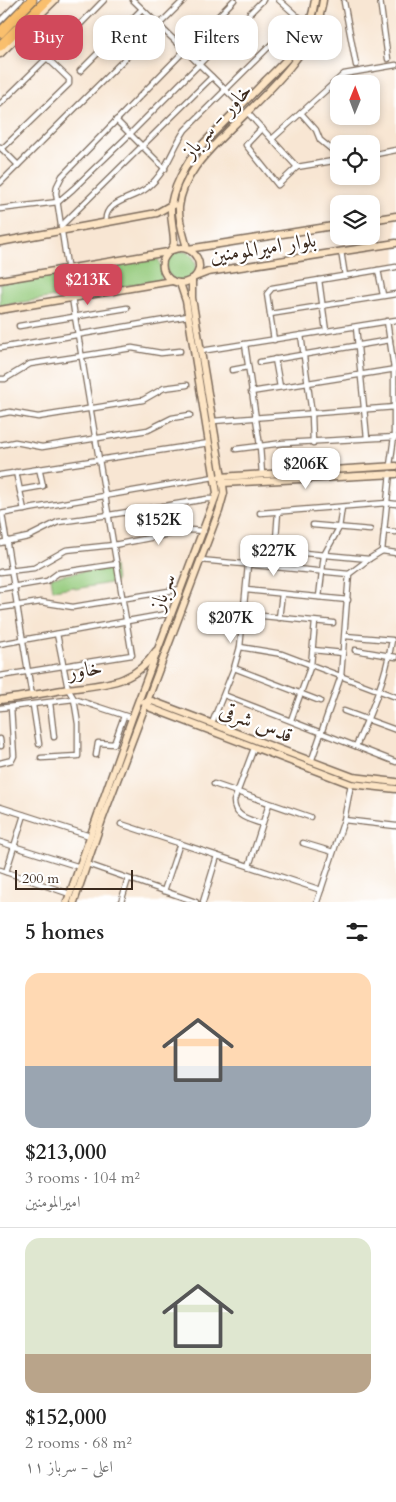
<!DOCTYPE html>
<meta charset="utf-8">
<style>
body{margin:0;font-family:Cardo,Amiri,serif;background:#f6f6f6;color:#222;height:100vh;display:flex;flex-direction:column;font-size:19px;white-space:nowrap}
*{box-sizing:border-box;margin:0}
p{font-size:16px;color:#767676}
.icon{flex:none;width:28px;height:28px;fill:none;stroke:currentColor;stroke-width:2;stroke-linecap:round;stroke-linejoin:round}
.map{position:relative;height:902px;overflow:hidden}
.details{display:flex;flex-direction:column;background:#fff;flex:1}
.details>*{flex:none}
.top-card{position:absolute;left:15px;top:15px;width:366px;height:45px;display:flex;gap:10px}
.needle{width:32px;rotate:1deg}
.buttons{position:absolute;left:330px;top:75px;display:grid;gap:10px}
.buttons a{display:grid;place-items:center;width:50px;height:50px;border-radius:10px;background:#fff;box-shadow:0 2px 8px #0003;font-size:25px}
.scale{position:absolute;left:15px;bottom:12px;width:118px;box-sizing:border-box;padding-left:5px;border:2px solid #3b2a1e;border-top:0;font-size:14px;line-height:18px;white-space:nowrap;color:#3b2a1e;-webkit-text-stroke:4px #fff;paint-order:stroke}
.price{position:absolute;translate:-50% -42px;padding:0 11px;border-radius:10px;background:#fff;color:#222;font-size:16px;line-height:32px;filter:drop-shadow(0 1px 2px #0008)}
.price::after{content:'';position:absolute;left:50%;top:30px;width:15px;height:11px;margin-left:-8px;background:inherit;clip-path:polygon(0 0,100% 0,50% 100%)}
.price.active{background:#d1495b;color:#fff}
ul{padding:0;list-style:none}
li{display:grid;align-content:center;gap:10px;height:265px;padding:0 25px}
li+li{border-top:1px solid #e0e0e0}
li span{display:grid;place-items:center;height:155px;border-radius:15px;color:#555}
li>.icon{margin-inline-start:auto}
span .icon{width:90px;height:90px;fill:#fffc;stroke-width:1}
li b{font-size:21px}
h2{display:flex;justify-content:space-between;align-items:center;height:60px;padding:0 25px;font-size:21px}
.tag{padding:0 18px;border-radius:15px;background:#fff;box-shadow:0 2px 8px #0003;font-size:18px;line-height:45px}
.tag.active{background:#d1495b;color:#fff}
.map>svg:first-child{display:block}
</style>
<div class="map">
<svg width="396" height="902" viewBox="0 0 396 902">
<rect width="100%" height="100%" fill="#fff"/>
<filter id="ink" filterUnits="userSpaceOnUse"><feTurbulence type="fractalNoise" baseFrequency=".02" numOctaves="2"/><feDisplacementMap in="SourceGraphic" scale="10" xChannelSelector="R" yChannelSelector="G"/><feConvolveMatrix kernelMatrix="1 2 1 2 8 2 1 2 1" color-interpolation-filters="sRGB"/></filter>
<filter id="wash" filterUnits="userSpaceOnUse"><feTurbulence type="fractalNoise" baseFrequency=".0096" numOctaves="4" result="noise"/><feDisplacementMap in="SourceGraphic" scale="20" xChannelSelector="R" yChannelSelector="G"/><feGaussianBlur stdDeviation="1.12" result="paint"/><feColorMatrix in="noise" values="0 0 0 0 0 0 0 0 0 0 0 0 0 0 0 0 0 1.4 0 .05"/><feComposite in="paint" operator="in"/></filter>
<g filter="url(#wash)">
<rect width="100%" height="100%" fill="#f8e6d3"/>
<!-- green -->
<g fill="#95cb7d" stroke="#687a4e">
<circle cx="181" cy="266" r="15"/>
<path d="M157 258C161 262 163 275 161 280L77 294C72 290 70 277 73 271Z"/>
<path d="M60 273 65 275 69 291 67 295 0 306V283Z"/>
<path d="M114 566 116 582 75 589 74 587 53 590 51 577Z"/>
</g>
</g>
<g filter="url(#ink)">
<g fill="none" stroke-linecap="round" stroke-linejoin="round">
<defs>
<g id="street">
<path d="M133 0 241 105"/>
<path d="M279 0 308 26"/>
<path d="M380 0 388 59"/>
<path d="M344 2 356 65"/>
<path d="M0 21 21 0"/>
<path d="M58 47 104 0"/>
<path d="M80 71 142 9"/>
<path d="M0 104 47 58 25 35"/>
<path d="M247 112 297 167 339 160"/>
<path d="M301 113 316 130 320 140 331 149 339 158"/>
<path d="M116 120 165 169"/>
<path d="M262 128 246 145 278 185 297 167"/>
<path d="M272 139 344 74 396 65"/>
<path d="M0 147 18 165"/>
<path d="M2 149 69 84V79L47 58"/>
<path d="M371 155 396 150"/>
<path d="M0 183 184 0"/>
<path d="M0 209 58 202 73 189 130 134 263 0"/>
<path d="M106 222C103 201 134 199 147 188 167 172 171 151 185 130L299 17"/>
<path d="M61 226 212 77"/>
<path d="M341 251 345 276"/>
<path d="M378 270 383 295"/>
<path d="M319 280 326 331"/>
<path d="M270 314 396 294"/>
<path d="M387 321 394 369V437L390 465"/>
<path d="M19 326 127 308"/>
<path d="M356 327 367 438"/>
<path d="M301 335 312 414 313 443"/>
<path d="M274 340 267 294 272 288 396 267"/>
<path d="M245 344 260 446 262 474"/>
<path d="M0 348 188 316"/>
<path d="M201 351 396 320"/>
<path d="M275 359 280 387"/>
<path d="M260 362 390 340"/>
<path d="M232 370 248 367"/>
<path d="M0 379H5L30 364 82 356 132 348 161 353 180 351"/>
<path d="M251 392 396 369"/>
<path d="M0 414 10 412 38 417 143 400 164 388 187 385"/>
<path d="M213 421 396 407"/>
<path d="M0 445 15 442 42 447 148 430 172 418 190 415"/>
<path d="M236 449 283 443 396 437"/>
<path d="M16 472 24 510"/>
<path d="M0 475 209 443"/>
<path d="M20 490 43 486 39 468"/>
<path d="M260 513 387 503 396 504"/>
<path d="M0 514 214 477"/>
<path d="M2 514 32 696"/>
<path d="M313 525 370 530"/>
<path d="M384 531 396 532"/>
<path d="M0 543 28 537 58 522 109 515 207 499H215"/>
<path d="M257 544 275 546"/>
<path d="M382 551 396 553"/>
<path d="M304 553 369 559"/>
<path d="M200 560 349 574"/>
<path d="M274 567 278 512"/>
<path d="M0 572 34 568 66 550 114 545 190 530 204 531"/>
<path d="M0 589 47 581 58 573 117 564"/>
<path d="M246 590 348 600"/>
<path d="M319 597 324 555 339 528 342 507"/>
<path d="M0 608 41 602 73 607 181 589"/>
<path d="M244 614 333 623"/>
<path d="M279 618 282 594"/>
<path d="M345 636 392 640C386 678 371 712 356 746"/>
<path d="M0 644 172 613"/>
<path d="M240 647 282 654 396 697"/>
<path d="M313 650 343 653"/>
<path d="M355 650 396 657"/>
<path d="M234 668 320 701"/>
<path d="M0 676 132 655 75 317 56 193 57 186 62 176 234 0"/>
<path d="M224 695 396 762"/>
<path d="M50 703 54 737"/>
<path d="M33 705 39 744"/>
<path d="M0 708 74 699 132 718"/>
<path d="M344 711 396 730"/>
<path d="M291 720 311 665 315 622"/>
<path d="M212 723 234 668 240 647 248 565"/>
<path d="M0 739 1 746"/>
<path d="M254 748 234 801C234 817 249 819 262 824"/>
<path d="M96 755 98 743 114 744 124 716"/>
<path d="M41 758 78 756V724L74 699 68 689 57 634"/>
<path d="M311 762 341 676 349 574 369 559 382 551 390 473"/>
<path d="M0 763 12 760 14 756 11 707"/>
<path d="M214 784 310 817"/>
<path d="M0 807 90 836"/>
<path d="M344 820 396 826"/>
<path d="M121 824 321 890"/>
<path d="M0 842 80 867"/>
<path d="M303 843 333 852"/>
<path d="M87 864 196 902"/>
<path d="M249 866 269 804"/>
<path d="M0 870 70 894"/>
<path d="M6 872 24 815"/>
<path d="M164 891 180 843"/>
<path d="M121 902 128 879"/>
<path d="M203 902 217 856"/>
<path d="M317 902 344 820 351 784"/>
</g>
<g id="secondary">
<path d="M0 54 55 0"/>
<path d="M371 220 396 216"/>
<path d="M0 242 157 213 171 205H174"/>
<path d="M187 248C184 236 178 220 179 207 182 177 205 154 225 134 260 99 317 51 323 0"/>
<path d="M188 249 339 225"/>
<path d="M172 250C195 240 210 271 189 281 175 288 160 276 163 261 165 253 174 250 174 242 174 232 171 221 171 211 170 192 187 161 200 147 221 125 243 104 264 82 277 69 292 56 302 39 309 28 313 13 315 0"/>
<path d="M195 277 208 272 396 243"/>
<path d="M0 280 168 252"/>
<path d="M0 310 172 281"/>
<path d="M220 477 396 466"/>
<path d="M222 483 396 474"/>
<path d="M0 700C23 697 45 693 68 689 104 684 134 685 156 651"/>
<path d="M144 702 151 708 351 784 396 789"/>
<path d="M146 703 152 701 353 777 396 782"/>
<path d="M67 902 132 718 217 493 186 301 180 283"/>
<path d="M74 902 102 820 219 511 224 493 222 477 192 298V279"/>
</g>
<g id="highway">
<path d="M0 33 32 0"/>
<path d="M0 46 47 0"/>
</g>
</defs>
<!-- street casing -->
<use href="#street" stroke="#7d6c5d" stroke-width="7"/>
<!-- secondary casing -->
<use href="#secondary" stroke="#7d6c5d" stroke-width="9"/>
<!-- highway casing -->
<use href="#highway" stroke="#7d6c5d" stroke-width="11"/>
<!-- street -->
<use href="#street" stroke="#fff" stroke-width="4.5"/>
<!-- secondary -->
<use href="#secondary" stroke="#fde5c5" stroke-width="6"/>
<!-- highway -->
<use href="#highway" stroke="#f9bf6d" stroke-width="9"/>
</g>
</g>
<g text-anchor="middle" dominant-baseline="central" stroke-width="4.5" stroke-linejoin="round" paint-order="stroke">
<!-- street labels -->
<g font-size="21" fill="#3b2a1e" stroke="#fff">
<text transform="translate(217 121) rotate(-48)">خاور - سرباز</text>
<text transform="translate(263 248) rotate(-9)">بلوار امیرالمومنین</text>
<text transform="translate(163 592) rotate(-69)">سرباز</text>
<text transform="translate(85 670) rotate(-9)">خاور</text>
<text transform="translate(256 723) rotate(21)">قدس شرقی</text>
</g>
</g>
</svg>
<div class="buttons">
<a><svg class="needle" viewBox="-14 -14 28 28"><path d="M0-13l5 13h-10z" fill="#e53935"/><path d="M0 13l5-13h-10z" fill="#767676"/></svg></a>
<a><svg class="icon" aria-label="locate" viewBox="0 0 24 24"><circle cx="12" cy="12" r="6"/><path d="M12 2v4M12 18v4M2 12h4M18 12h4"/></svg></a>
<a><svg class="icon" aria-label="layers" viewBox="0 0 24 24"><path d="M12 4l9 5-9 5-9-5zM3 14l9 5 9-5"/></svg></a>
</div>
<div class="scale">200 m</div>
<b class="price active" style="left:88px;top:306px">$213K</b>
<b class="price" style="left:306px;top:490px">$206K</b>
<b class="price" style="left:159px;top:546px">$152K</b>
<b class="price" style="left:274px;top:577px">$227K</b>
<b class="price" style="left:231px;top:644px">$207K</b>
<div class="top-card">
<a class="tag active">Buy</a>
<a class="tag">Rent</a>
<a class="tag">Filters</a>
<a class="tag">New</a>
</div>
</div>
<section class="details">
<h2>5 homes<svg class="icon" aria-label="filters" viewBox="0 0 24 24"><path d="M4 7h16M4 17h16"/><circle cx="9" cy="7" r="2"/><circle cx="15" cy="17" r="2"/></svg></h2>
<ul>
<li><span style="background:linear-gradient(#ffd9b3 60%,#9aa5b1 0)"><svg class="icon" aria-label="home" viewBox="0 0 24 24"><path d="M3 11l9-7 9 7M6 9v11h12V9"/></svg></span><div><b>$213,000</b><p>3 rooms · 104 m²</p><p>امیرالمومنین</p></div></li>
<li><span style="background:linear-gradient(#dfe7d0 75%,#b9a48a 0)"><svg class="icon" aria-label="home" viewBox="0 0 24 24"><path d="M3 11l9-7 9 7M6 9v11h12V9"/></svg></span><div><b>$152,000</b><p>2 rooms · 68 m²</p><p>اعلی - سرباز ۱۱</p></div></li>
</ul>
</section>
